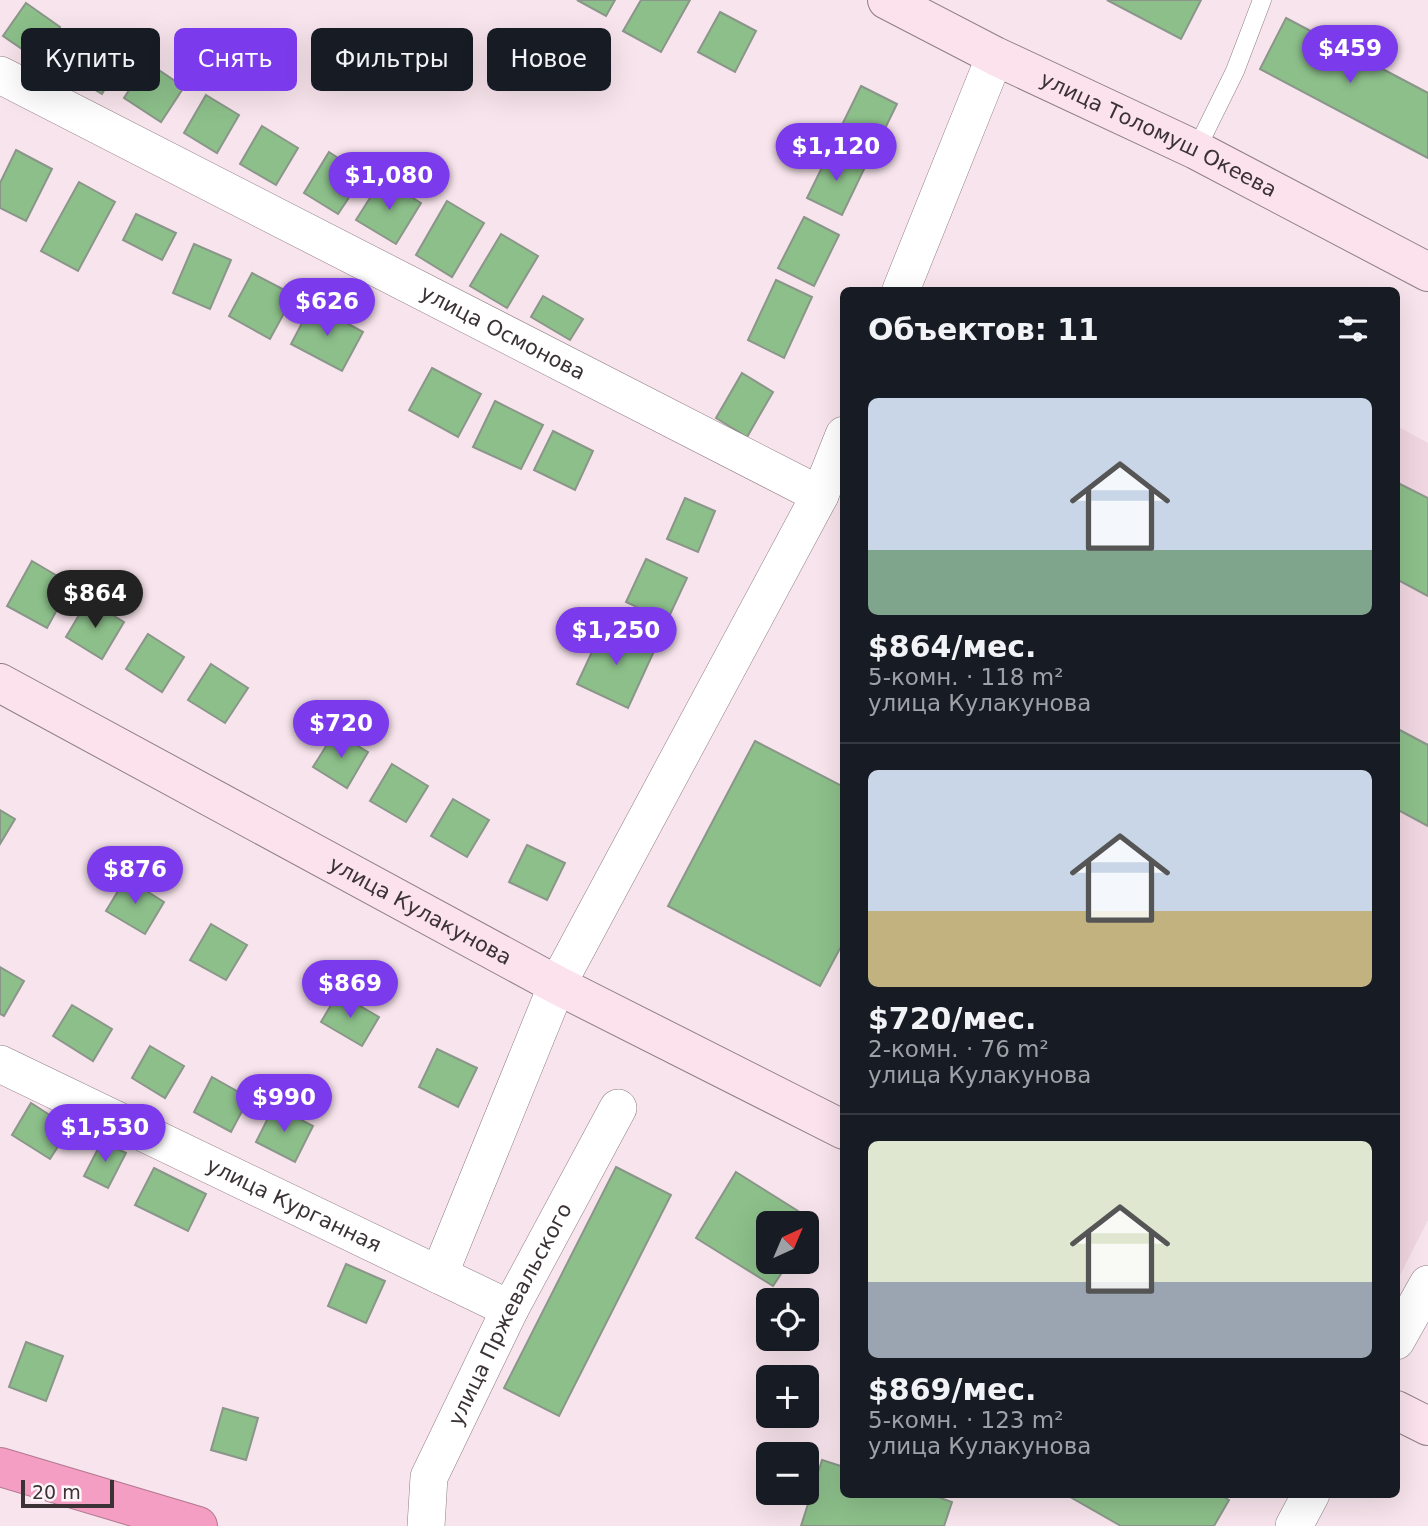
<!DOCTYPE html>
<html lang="ru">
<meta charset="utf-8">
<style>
body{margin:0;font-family:"DejaVu Sans",sans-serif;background:#242831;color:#f1f3f6;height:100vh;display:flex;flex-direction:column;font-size:26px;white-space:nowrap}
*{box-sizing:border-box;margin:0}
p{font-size:23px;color:#9ea1a6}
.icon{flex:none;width:38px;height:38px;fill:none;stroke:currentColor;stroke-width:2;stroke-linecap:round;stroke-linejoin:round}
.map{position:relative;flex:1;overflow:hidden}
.drawer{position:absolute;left:840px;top:287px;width:560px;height:1211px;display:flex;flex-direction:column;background:#171b24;border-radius:10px;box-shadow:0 7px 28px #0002}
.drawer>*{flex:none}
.top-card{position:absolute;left:21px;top:28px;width:665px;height:63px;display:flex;gap:14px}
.needle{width:46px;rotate:44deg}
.tools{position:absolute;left:756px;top:1211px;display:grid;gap:14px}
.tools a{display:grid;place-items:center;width:63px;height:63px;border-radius:10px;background:#171b24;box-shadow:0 7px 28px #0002;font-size:35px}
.scale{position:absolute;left:21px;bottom:18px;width:93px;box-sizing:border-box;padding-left:7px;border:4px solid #3a3235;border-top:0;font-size:19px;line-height:24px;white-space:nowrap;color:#3a3235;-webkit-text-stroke:5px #fdf5f8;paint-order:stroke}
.price{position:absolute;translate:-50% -60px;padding:0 16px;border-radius:24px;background:#7c3aed;color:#fff;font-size:23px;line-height:46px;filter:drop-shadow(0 2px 4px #0008)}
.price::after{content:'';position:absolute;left:50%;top:42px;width:21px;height:16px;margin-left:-10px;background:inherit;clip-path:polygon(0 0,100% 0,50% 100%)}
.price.selected{background:#222;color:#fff}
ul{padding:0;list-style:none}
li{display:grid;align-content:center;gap:14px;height:371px;padding:0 28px}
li+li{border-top:2px solid #363941}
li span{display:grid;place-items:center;height:217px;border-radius:10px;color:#555}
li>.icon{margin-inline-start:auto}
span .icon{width:126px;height:126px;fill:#fffc;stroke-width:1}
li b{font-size:30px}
h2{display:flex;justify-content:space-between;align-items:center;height:84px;padding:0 28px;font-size:30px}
.chip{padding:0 24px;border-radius:10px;background:#171b24;box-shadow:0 7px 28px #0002;font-size:24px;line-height:63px}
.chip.selected{background:#7c3aed;color:#fff}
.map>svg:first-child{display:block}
</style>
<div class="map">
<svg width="1428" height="1526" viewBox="0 0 1428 1526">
<rect width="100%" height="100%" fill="#f8e4ec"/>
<!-- built -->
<path fill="#f0d6e0" d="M1397 426 1428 443V1220L1397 1281Z"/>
<!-- building -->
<g fill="#8cbf8a" stroke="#8a9689" stroke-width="2">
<path d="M577 0H615L606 16Z"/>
<path d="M641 0H690L661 52 623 31Z"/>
<path d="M1107 0H1201L1181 39Z"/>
<path d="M26 3 60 27 38 60 3 36Z"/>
<path d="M720 12 756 31 735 72 698 52Z"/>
<path d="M1286 18 1428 93V158L1260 69Z"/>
<path d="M87 38 122 59 102 94 66 73Z"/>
<path d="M147 62 184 87 161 122 124 98Z"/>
<path d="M861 86 897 104 874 151 838 133Z"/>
<path d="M206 95 239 115 217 153 184 133Z"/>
<path d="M262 126 298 148 276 185 240 164Z"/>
<path d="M16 150 52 169 26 221 0 208V183Z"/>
<path d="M830 151 865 167 842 215 807 198Z"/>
<path d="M329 152 364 175 338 214 304 193Z"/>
<path d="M382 179 421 203 396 244 356 220Z"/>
<path d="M79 182 115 202 78 271 41 251Z"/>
<path d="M447 201 484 223 452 277 416 255Z"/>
<path d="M136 214 176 233 162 260 123 240Z"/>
<path d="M804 217 839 235 814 286 778 268Z"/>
<path d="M501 234 538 256 507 308 470 286Z"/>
<path d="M194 244 231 260 210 309 173 293Z"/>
<path d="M252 273 294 295 270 339 229 316Z"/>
<path d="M776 280 812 297 784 358 748 340Z"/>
<path d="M543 296 583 319 570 340 531 317Z"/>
<path d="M312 304 363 332 342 371 291 344Z"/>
<path d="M432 368 481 394 458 437 409 410Z"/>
<path d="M742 373 773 392 747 437 716 418Z"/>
<path d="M495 401 543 425 521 469 473 447Z"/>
<path d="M553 431 593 451 575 490 534 470Z"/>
<path d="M1396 482 1428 498V596L1396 579Z"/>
<path d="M685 498 715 511 698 552 667 539Z"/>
<path d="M646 559 687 578 667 621 626 602Z"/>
<path d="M32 561 71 584 47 628 7 606Z"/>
<path d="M88 600 124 622 102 659 66 637Z"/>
<path d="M604 626 655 649 628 708 577 684Z"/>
<path d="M148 634 184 657 162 692 126 669Z"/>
<path d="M211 664 248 688 225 723 188 700Z"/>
<path d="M1396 728 1428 745V826L1396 809Z"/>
<path d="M335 732 368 752 347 788 313 767Z"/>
<path d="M755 741 844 787V941L820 986 668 906Z"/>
<path d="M392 764 428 786 406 822 370 801Z"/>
<path d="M453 799 489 820 467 857 431 836Z"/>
<path d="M0 810 15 819 0 844Z"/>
<path d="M527 845 565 863 547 900 509 882Z"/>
<path d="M126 878 164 902 145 934 106 911Z"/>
<path d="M211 924 247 945 226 980 190 960Z"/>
<path d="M0 967 24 981 4 1016 0 1014Z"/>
<path d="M338 993 379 1017 362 1046 321 1022Z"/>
<path d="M72 1005 112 1029 93 1061 53 1036Z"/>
<path d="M150 1046 184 1066 165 1098 132 1078Z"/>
<path d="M437 1049 477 1068 458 1107 419 1087Z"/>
<path d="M212 1077 249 1098 231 1132 194 1112Z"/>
<path d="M31 1103 70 1128 50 1159 12 1135Z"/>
<path d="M274 1106 313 1126 295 1162 256 1142Z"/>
<path d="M102 1141 126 1153 108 1188 84 1176Z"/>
<path d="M616 1167 671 1195 559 1416 504 1388Z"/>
<path d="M154 1168 206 1194 188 1231 135 1205Z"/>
<path d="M736 1172 814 1221 807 1233V1223H768V1262H789L773 1286 696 1238Z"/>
<path d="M346 1264 385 1281 366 1323 328 1306Z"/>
<path d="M26 1342 63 1356 46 1401 9 1387Z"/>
<path d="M223 1408 258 1418 246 1460 211 1450Z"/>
<path d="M822 1460 844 1467V1494H930L952 1502 944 1526H801Z"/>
<path d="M1065 1494H1219L1229 1500 1214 1526H1121Z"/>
</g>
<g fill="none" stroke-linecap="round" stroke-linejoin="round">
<defs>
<path id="lane" d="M1196 150 1235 71 1262 0"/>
<g id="street">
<path id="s1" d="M0 75 820 495"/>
<path d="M901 290 995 56"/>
<path id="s2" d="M0 1064 510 1309"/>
<path d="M439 1275 557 985 820 495 844 435"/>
<path d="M1396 1341 1428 1284"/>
<path id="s3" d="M426 1526 429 1477 510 1309 618 1108"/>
<path d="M1294 1526 1311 1494"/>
</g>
<g id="secondary">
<path id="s4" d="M887 0 995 56 1196 150 1428 272"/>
<path id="s5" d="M0 683 557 985 844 1130"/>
<path d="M1396 1410 1428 1426"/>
</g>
<path id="highway" d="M0 1467 198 1526"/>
</defs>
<!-- lane casing -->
<use href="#lane" stroke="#8f7e84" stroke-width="19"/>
<!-- street casing -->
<use href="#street" stroke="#8f7e84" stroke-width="38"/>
<!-- secondary casing -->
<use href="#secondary" stroke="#8f7e84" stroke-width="40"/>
<!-- highway casing -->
<use href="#highway" stroke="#b27891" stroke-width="40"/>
<!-- lane -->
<use href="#lane" stroke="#fff" stroke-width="18"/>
<!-- street -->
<use href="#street" stroke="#fff" stroke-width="37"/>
<!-- secondary -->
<use href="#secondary" stroke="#fbe2ed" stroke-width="38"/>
<!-- highway -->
<use href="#highway" stroke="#f39ec2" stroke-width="38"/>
</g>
<g text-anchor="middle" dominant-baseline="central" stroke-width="6" stroke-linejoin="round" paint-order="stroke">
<!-- street labels -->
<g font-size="21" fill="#3a3235" stroke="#fdf5f8">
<text stroke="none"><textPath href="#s4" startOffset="303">улица Толомуш Океева</textPath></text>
<text stroke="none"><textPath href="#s1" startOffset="565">улица Осмонова</textPath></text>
<text stroke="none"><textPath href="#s5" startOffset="478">улица Кулакунова</textPath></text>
<text stroke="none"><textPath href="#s2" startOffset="326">улица Курганная</textPath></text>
<text stroke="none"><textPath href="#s3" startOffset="231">улица Пржевальского</textPath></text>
</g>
</g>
</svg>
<div class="tools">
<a><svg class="needle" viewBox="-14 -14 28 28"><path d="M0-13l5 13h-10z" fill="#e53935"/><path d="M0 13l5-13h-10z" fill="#9ea1a6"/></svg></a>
<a><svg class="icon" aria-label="locate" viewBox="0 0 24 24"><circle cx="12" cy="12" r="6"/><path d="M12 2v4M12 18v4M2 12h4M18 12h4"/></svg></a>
<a>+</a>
<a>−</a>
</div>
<div class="scale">20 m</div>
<b class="price" style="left:1350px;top:85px">$459</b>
<b class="price" style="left:836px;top:183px">$1,120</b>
<b class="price" style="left:389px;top:212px">$1,080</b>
<b class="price" style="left:327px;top:338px">$626</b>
<b class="price selected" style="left:95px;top:630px">$864</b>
<b class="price" style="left:616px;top:667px">$1,250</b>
<b class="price" style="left:341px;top:760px">$720</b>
<b class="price" style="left:135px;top:906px">$876</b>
<b class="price" style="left:350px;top:1020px">$869</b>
<b class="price" style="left:284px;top:1134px">$990</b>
<b class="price" style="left:105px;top:1164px">$1,530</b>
<div class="top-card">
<a class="chip">Купить</a>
<a class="chip selected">Снять</a>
<a class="chip">Фильтры</a>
<a class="chip">Новое</a>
</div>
<section class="drawer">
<h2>Объектов: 11<svg class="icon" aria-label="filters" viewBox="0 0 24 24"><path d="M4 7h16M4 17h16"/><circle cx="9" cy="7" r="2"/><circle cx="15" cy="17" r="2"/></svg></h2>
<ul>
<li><span style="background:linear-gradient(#c9d6e8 70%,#7fa58c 0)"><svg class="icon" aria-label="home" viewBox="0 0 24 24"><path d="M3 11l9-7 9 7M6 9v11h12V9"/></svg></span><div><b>$864/мес.</b><p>5-комн. · 118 m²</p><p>улица Кулакунова</p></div></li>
<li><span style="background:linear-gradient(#c9d6e8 65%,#c2b280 0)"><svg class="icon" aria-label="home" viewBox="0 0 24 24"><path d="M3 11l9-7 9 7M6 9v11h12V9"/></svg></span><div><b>$720/мес.</b><p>2-комн. · 76 m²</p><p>улица Кулакунова</p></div></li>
<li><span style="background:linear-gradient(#dfe7d0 65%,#9aa5b1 0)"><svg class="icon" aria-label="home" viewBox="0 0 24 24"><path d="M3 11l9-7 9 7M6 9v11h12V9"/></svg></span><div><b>$869/мес.</b><p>5-комн. · 123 m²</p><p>улица Кулакунова</p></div></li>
</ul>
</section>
</div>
